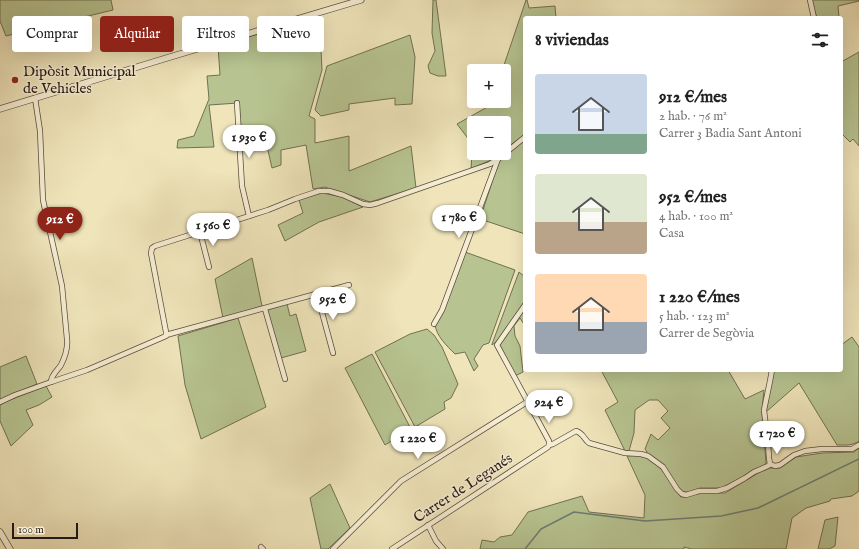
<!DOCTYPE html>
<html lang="es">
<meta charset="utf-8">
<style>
body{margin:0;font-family:"IM FELL English",serif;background:#f2f2f2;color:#222;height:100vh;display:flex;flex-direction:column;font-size:15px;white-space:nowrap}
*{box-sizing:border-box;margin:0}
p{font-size:13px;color:#767676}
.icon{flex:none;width:22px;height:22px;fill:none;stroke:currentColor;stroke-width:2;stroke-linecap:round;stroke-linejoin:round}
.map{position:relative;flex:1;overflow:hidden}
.details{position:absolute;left:523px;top:16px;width:320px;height:356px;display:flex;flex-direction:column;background:#fff;border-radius:4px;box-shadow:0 4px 16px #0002}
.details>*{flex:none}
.banner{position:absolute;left:12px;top:16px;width:380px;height:36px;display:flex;gap:8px}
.tools{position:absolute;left:467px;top:64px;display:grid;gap:8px}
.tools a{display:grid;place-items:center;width:44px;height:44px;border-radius:4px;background:#fff;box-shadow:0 4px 16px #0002;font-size:20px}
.scale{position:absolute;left:12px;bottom:10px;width:66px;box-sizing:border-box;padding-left:4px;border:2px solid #281b15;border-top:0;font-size:11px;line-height:14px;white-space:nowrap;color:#281b15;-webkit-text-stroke:3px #f5edd2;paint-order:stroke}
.price{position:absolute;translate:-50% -34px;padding:0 9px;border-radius:14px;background:#fff;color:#222;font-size:13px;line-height:26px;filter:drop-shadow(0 1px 2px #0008)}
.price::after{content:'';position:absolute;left:50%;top:24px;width:12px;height:9px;margin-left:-6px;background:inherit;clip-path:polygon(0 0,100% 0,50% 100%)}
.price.active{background:#8f2418;color:#fff}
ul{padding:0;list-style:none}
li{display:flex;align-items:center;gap:12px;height:100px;padding:0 12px}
li span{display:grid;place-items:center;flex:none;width:112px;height:80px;border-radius:4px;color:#555}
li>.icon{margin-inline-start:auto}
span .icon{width:48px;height:48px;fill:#fffc;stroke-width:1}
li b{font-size:17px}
h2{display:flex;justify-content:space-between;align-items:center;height:48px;padding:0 12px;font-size:17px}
.chip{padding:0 14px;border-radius:4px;background:#fff;box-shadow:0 4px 16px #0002;font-size:14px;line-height:36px}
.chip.active{background:#8f2418;color:#fff}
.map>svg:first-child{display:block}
</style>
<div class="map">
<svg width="859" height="549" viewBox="0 0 859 549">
<rect width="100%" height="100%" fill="#efe4ba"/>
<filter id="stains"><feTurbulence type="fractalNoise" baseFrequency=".005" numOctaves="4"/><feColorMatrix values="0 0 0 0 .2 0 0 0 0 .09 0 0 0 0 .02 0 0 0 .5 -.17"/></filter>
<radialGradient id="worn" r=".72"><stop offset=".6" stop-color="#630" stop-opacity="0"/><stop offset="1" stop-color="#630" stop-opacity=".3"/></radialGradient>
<!-- green -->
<g fill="#b7c491" stroke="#707053">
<path d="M0 0H111L113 10 6 36 0 21Z"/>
<path d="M433 0H436L446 76H438L430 73 428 66 435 51 432 33Z"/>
<path d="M526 0H527L529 8 555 6 556 18H525V134L504 150V123H474V153H501L491 160 471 169 472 153 467 137 457 124 491 105 492 101H504V71H502Z"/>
<path d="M811 0H858L859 1 838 6 839 17C834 18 830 19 825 17L822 18H817Z"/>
<path d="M316 17 321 50 322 70 309 116 315 119V143L349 136V171L411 146 416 188 370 202 325 187 313 189 306 145 281 150V165L272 168 267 146H241L238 103 209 105 214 147 177 148 178 140 194 136 209 99 207 76 220 75 218 46Z"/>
<path d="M410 35 415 57 412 104 395 105V98L349 104V110L321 116 315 110 327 66Z"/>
<path d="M859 52V146L853 139 850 142 841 133V62Z"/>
<path d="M525 140V234L480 219 499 161Z"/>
<path d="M322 193 342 197 363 207 319 222 285 241 278 225 303 213 299 200Z"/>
<path d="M465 252 515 270 489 343 483 345 474 359 478 366 474 371 465 352 455 354C447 346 436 336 435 324Z"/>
<path d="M252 258 262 306 223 318 215 279Z"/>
<path d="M519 272 525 277V301L497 341 492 345V344Z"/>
<path d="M287 304 290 316 296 314 306 351 281 358 267 310Z"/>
<path d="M525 307V326L520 318 514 326 515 336 520 346 523 372 515 376 499 345Z"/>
<path d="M238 318 266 407 201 439 185 385 178 336Z"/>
<path d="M427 329 434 335 442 347 458 384 451 398 444 402 445 409 415 427 375 352 410 334Z"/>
<path d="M852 337 859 347V441C852 446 845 445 837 445L799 383 766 412 773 370H841V345Z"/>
<path d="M372 354 411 429 385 445 345 368Z"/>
<path d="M26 356 37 384 0 400V367Z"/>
<path d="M601 370H728L745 399 764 390 762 411 766 463 764 466 756 469 746 475 721 488H700L689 492H683L676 486 667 471 648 454 645 449 651 434 658 440 670 428 661 418 668 411 658 400H649L635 410 634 433 629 451H625L605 410 618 402Z"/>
<path d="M46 386 52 397 39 405 26 410 33 425 11 446 0 421V405L7 401Z"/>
<path d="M859 448V491L852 496 831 499 830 501 806 508 792 518 786 549H692L684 547V549H480L482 540 494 542 500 537 512 535 528 512 582 496 589 512 644 518 645 495 627 456C631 456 636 455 640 456 659 459 671 483 681 497L703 493H725L760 472 770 468H780L796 457 822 453 854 452Z"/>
<path d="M330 484 350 528 328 549H321L310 498Z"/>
<path d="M838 517 835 546 829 549H818L825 520Z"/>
</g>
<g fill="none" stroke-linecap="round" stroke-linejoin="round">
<!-- stream -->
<path stroke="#6c7d73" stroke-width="1.5" d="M525 549 541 529 574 512 645 521 721 516 758 508 859 459"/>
<defs>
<g id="minor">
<path d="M810 0 814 18"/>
<path d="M35 98 40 131 43 200 62 286 67 339C68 348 65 357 61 365 58 370 51 375 51 382"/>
<path d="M237 103 242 186 249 216"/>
<path d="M200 232 209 267"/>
<path d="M317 294 333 353"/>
<path d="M265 309 285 379"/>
<path d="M434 324 442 310 498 159"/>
<path d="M166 335 349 285"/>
<path d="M772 370 770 381 764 410 768 444 769 458 770 464 775 466 780 465 794 455 805 451 822 449H852L859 445"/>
<path d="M0 402 15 395 51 382 87 370 166 336V332L151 253 152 248 155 246 268 210 295 199 319 191H329L343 195 363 204 370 205 378 203 490 164 498 159 525 137"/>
<path d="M549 445 553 444 576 431C583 433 584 439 589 443L625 453 641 454 648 456 663 467 677 489 682 494 686 495 699 491H717L727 488 745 478 754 472 768 466 770 464"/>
<path d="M428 525 436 541 443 549"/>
<path d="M261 547 263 549"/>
<path d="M333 549 401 481 527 402"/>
<path d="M392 549 548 447 549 445V441L497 345 525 305"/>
</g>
<g id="tertiary">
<path d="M0 109 170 57 361 0"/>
<path d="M0 532 10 549"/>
</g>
</defs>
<!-- minor casing -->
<use href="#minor" stroke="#5a4d3e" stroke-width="6"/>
<!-- tertiary casing -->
<use href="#tertiary" stroke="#5a4d3e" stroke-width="7"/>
<!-- minor -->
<use href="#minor" stroke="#f5edd2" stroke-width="4.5"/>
<!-- tertiary -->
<use href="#tertiary" stroke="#f5edd2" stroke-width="5.5"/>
</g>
<!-- markers -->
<circle fill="#8f2418" stroke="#f5edd2" stroke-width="1.5" cx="15" cy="80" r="4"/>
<g text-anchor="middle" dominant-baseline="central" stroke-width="3" stroke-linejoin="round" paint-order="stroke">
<!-- poi labels -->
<g font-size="15" fill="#281b15" stroke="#f5edd2" text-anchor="start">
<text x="23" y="71">Dipòsit Municipal<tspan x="23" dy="17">de Vehicles</tspan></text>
</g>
<!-- street labels -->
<g font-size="15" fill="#281b15" stroke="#f5edd2">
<text transform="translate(463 488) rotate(-33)">Carrer de Leganés</text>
</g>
</g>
<rect width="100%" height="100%" filter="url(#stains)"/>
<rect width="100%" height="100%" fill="url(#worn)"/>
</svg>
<div class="tools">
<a>+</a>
<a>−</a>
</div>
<div class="scale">100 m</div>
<b class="price" style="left:249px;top:159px">1 930 €</b>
<b class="price" style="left:459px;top:239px">1 780 €</b>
<b class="price active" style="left:60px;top:241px">912 €</b>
<b class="price" style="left:213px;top:247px">1 560 €</b>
<b class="price" style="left:333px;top:321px">952 €</b>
<b class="price" style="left:549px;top:424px">924 €</b>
<b class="price" style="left:777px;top:455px">1 720 €</b>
<b class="price" style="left:418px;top:460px">1 220 €</b>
<div class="banner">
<a class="chip">Comprar</a>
<a class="chip active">Alquilar</a>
<a class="chip">Filtros</a>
<a class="chip">Nuevo</a>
</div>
<section class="details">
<h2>8 viviendas<svg class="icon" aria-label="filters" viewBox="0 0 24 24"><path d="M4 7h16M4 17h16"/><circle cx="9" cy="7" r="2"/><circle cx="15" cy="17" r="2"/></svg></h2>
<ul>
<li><span style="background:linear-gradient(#c9d6e8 75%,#7fa58c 0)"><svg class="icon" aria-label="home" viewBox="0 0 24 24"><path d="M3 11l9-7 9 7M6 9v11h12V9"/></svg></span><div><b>912 €/mes</b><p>2 hab. · 76 m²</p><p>Carrer 3 Badia Sant Antoni</p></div></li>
<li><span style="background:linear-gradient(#dfe7d0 60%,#b9a48a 0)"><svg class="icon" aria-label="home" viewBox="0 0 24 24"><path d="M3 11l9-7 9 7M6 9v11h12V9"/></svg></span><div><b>952 €/mes</b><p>4 hab. · 100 m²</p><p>Casa</p></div></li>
<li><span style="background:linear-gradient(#ffd9b3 60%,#9aa5b1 0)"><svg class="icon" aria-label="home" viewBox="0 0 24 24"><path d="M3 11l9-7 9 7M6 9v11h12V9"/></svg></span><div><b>1 220 €/mes</b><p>5 hab. · 123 m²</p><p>Carrer de Segòvia</p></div></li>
</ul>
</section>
</div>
